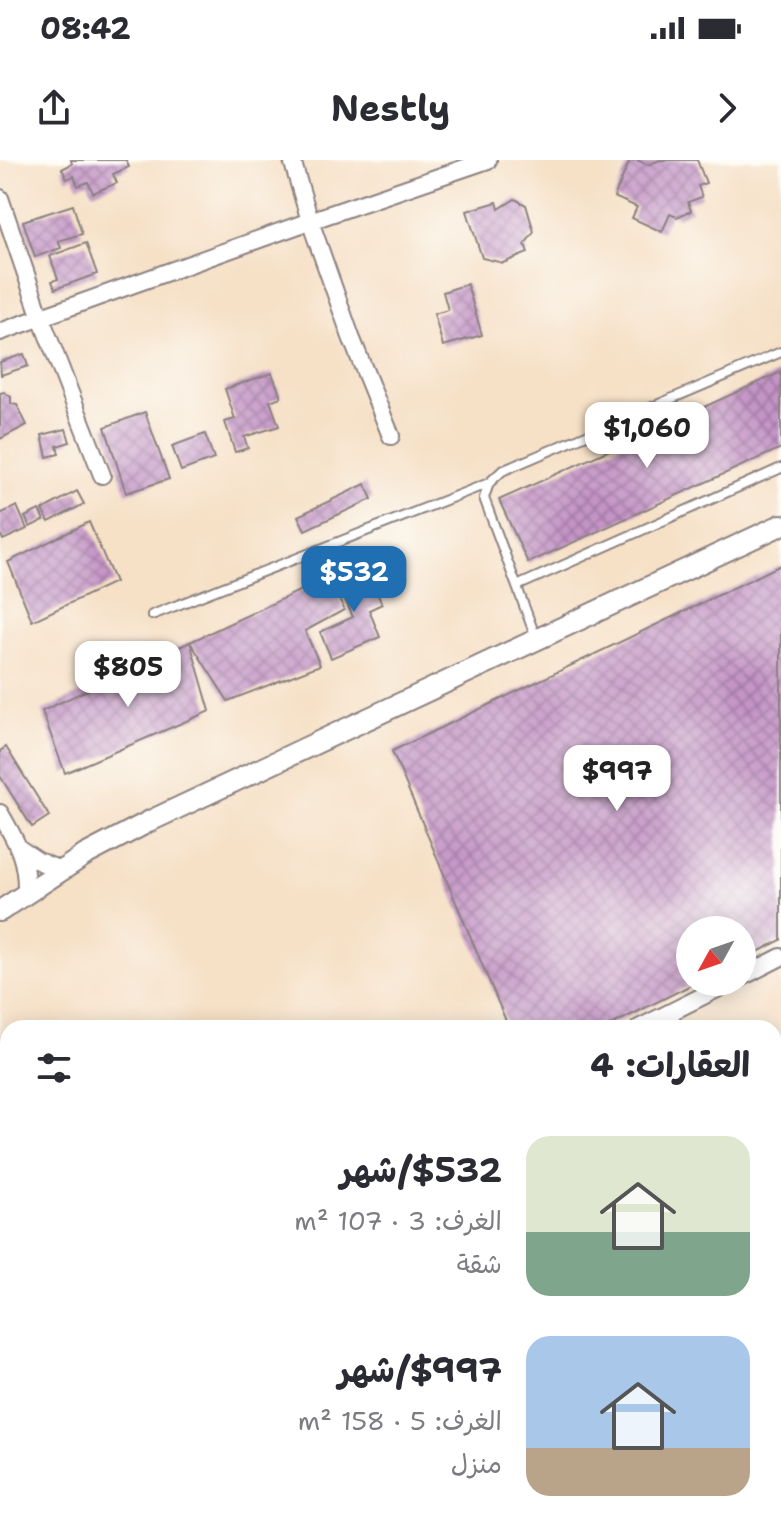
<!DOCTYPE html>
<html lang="ar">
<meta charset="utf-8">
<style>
body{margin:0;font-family:"Shantell Sans","Playpen Sans Arabic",sans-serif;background:#f2f2f3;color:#2b2b33;direction:rtl;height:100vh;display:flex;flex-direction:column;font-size:30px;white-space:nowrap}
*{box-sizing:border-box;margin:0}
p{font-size:26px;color:#7c7c81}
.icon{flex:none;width:44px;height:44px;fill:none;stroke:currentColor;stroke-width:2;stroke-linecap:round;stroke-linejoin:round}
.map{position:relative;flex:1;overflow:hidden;direction:ltr}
.details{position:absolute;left:0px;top:860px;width:782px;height:514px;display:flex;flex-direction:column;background:#fff;border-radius:24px 24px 0 0;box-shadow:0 4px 20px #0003;direction:rtl}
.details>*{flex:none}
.needle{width:52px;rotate:230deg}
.buttons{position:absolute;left:676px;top:756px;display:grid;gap:16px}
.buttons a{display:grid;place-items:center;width:80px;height:80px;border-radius:50%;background:#fff;box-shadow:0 4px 20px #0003;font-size:40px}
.price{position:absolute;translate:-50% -68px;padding:0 18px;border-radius:16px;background:#fff;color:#222;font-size:26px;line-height:52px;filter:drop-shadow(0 2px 4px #0008)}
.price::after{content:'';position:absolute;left:50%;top:48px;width:24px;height:18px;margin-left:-12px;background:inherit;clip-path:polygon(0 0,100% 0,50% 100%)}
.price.selected{background:#1f6fb2;color:#fff}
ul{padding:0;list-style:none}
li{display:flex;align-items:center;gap:24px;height:200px;padding:0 32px}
li span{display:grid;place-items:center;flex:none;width:224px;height:160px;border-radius:24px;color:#555}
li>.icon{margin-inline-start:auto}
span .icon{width:96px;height:96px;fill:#fffc;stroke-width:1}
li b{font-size:34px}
h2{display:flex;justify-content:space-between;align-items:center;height:96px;padding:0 32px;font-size:34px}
.status{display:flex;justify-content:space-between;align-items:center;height:56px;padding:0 40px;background:#fff;direction:ltr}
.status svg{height:22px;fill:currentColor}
header{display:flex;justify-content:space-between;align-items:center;height:104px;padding:0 32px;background:#fff;font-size:36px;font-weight:700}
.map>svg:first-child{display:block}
</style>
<div class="status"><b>08:42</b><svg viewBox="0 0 49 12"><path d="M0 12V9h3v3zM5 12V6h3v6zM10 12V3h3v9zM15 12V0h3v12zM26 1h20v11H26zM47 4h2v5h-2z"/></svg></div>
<header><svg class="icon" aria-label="forward" viewBox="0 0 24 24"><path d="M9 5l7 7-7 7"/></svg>Nestly<svg class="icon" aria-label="share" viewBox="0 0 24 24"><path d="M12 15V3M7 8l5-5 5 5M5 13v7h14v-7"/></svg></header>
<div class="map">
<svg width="781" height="1373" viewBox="0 0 781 1373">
<defs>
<pattern id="building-cross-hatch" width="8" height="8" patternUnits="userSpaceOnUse" patternTransform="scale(2)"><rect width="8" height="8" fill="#c494c6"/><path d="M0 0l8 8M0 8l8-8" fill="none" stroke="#9f78a2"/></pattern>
</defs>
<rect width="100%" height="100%" fill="#fdfcf7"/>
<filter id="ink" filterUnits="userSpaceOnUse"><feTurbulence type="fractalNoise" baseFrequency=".0125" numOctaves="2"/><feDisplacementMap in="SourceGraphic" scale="16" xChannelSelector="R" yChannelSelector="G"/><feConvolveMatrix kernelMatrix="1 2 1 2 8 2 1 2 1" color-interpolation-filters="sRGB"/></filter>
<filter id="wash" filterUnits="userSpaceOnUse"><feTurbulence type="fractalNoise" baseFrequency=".006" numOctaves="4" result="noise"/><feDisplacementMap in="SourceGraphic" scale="32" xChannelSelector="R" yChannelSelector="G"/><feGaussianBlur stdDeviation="1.8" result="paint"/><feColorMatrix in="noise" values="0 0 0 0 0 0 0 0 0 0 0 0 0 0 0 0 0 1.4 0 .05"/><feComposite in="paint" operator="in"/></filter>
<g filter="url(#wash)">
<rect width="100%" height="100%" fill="#f6e0c6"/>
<g id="blocks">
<!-- building -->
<g fill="url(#building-cross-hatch)">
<path d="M71 0H126L129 7 113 14 117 23 93 33 88 22 78 26 74 16 67 19 62 9 72 4Z"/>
<path d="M630 0H637L648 5 660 0H697L706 23 698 26 702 37 688 42 691 51 677 57 670 54 662 72 632 58 637 47 614 37Z"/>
<path d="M515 39 526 45 534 72 525 84 528 93 503 103 482 98 467 51 497 42 499 49Z"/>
<path d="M73 45 82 74 58 81 61 88 35 97 23 61Z"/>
<path d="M86 83 97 114 55 129 52 121 58 119 50 96Z"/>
<path d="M467 124 482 175 443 186 434 154 448 150 443 132Z"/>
<path d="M24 194 28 206 1 215 0 202Z"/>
<path d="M781 212V288L528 403 499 340Z"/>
<path d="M272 213 281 237 270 241 279 266 244 277 248 288 235 292 225 262 235 259 225 229Z"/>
<path d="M4 232 11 237V244L17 245 27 265 0 279V233Z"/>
<path d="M145 252 169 319 126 333 105 267Z"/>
<path d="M66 269 70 282 57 286 59 294 47 297 42 275Z"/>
<path d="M205 274 214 299 181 311 172 286Z"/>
<path d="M365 324 372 339 305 370 298 356Z"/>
<path d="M77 331 84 344 49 362 42 350Z"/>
<path d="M17 346 27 369 3 380 0 373V354Z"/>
<path d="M39 350 44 360 30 367 25 357Z"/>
<path d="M89 362 115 422 32 461 8 402Z"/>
<path d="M781 405V780L742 800V770H690V822H697L605 868H509L392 591Z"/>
<path d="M365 406 382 444 369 450 380 477 331 498 320 472 353 457 336 419Z"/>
<path d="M331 416 344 450 305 471 320 505 228 541 190 482Z"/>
<path d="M190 482 210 551 65 613 42 551Z"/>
<path d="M6 587 49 656 32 667 0 616V591Z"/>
<path d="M780 910 781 989 774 993V913Z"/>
<path d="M0 1153 8 1165V1213L0 1218Z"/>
<path d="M781 1159V1188L774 1175V1163Z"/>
<path d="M774 1203 781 1220V1239L774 1242Z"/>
<path d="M781 1254V1331L774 1317V1257Z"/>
<path d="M6 1298 8 1302V1366H50L39 1373H0V1301Z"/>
<path d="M62 1366H126L114 1373H66Z"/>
</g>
</g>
</g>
<g filter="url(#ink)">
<use href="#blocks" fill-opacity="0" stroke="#8c8180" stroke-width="2"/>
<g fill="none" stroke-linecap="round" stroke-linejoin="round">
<defs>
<g id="service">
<path d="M517 426 781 308"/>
<path d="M152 455 489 323"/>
<path d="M536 478 484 338 489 323 502 311 781 192"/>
<path d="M0 1260 8 1255"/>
<path d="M164 1366 168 1373"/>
</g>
<g id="minor">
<path d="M292 0 310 61 351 177 391 276"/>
<path d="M0 38 41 158 102 315"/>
<path d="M0 172 310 61 488 0"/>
<path d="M0 653C16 681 27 698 26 732"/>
<path d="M20 689 38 701 60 710"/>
<path d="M742 817 781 797"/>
<path d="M668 854 675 868"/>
<path d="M639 868 731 822"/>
<path d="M774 1066 781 1081"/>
<path d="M774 1356 781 1354"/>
<path d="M713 1373 738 1366"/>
</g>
<path id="tertiary" d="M0 751 85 695 152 660 781 365"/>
<g id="primary">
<path d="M0 993 8 1006"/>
<path d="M0 1051 8 1064"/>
<path d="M198 1366 202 1373"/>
<path d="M235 1366 239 1373"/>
</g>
</defs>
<!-- service casing -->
<use href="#service" stroke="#8c8180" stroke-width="12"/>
<!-- minor casing -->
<use href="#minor" stroke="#8c8180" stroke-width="20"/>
<!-- tertiary casing -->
<use href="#tertiary" stroke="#8c8180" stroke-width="24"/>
<!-- primary casing -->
<use href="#primary" stroke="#8c8180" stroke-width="28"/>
<!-- service -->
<use href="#service" stroke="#fff" stroke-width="8"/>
<!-- minor -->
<use href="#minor" stroke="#fff" stroke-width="16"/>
<!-- tertiary -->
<use href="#tertiary" stroke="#fff" stroke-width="20"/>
<!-- primary -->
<use href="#primary" stroke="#fdbc70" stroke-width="24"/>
</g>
</g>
</svg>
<div class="buttons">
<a><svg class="needle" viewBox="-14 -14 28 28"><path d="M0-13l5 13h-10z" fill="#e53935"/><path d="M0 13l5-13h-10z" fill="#7c7c81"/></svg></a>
</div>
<b class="price" style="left:647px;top:310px">$1,060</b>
<b class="price selected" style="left:354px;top:454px">$532</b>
<b class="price" style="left:128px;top:549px">$805</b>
<b class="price" style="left:617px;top:653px">$997</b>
<section class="details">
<h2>العقارات: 4<svg class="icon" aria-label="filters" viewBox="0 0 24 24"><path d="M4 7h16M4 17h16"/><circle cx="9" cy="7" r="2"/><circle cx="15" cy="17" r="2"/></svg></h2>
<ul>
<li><span style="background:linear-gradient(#dfe7d0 60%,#7fa58c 0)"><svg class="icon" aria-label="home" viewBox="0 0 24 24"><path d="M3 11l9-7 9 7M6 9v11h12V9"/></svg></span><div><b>$532/شهر</b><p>الغرف: 3 · 107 m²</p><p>شقة</p></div></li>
<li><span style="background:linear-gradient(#a9c7e8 70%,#b9a48a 0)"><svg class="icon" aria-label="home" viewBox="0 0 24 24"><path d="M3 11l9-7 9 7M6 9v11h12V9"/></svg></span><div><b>$997/شهر</b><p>الغرف: 5 · 158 m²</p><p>منزل</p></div></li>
</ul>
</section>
</div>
